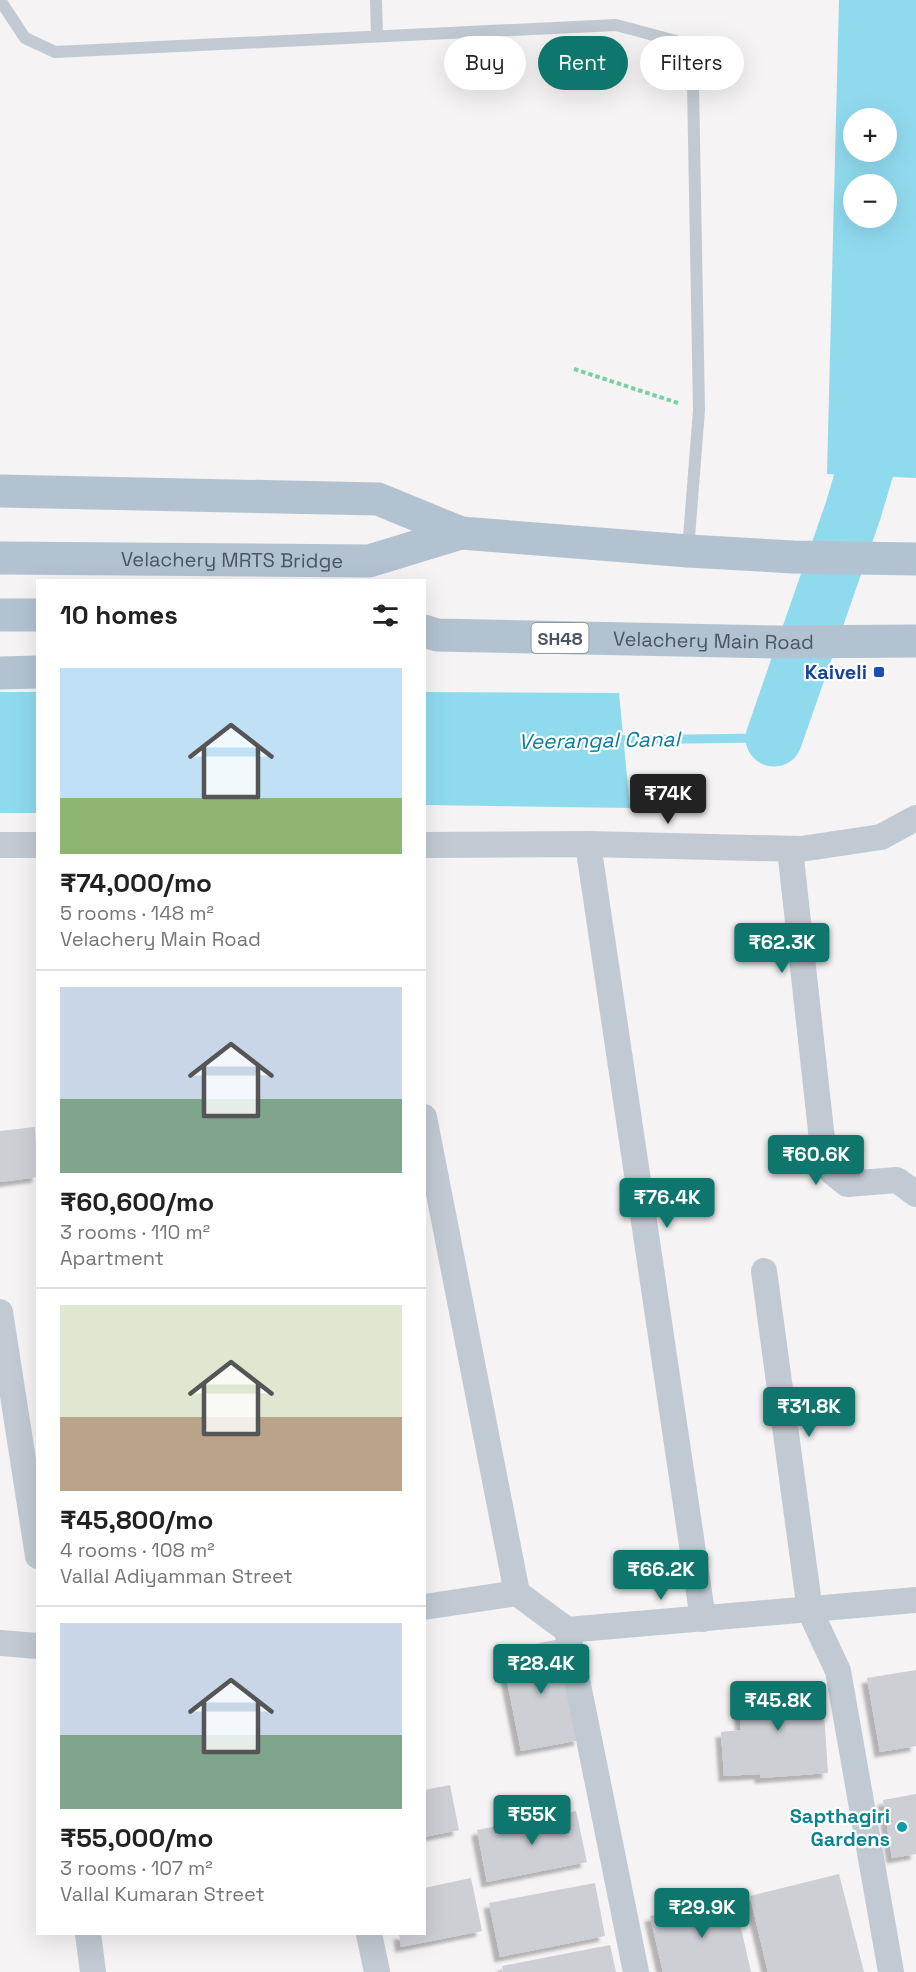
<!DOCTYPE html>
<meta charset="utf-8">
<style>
body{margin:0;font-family:"Space Grotesk",sans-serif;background:#f6f6f6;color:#222;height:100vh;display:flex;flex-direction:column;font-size:22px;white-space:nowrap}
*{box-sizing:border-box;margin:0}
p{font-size:20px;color:#767676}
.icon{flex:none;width:33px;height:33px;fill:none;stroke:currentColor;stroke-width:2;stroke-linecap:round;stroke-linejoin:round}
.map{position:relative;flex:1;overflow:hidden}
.drawer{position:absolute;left:36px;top:579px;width:390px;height:1356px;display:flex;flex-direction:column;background:#fff;border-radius:0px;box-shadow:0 6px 24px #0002}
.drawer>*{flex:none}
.top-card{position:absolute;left:444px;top:36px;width:381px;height:54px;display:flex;gap:12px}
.controls{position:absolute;left:843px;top:108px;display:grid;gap:12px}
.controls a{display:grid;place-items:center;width:54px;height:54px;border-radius:50%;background:#fff;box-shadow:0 6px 24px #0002;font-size:30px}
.price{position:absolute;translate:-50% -51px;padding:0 14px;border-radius:6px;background:#0f766e;color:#fff;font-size:20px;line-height:39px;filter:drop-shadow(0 2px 3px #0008)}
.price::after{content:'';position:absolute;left:50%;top:36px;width:18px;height:14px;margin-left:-9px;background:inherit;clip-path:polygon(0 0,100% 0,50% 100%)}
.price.on{background:#222;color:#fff}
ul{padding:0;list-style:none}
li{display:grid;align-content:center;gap:12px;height:318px;padding:0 24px}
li+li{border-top:2px solid #e0e0e0}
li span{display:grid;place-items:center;height:186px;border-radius:0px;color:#555}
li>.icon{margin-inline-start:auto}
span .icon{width:108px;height:108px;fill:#fffc;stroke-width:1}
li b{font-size:26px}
h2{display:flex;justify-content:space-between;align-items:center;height:72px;padding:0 24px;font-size:26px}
.chip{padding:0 21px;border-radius:27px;background:#fff;box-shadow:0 6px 24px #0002;font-size:21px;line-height:54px}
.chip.on{background:#0f766e;color:#fff}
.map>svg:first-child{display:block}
</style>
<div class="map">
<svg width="916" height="1972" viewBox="0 0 916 1972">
<defs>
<filter id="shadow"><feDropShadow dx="-5.5" dy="5.5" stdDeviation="1.5" flood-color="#0004"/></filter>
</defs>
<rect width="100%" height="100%" fill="#f5f3f3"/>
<!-- water -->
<g fill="#90daee" fill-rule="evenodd">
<path d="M839 0H916V478L827 474ZM854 118H886V152H854ZM854 184H886V218H854Z"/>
<rect x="0" y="692" width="37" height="121"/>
<path d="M425 692 619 693 630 808 425 805Z"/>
</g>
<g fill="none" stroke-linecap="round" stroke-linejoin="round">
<!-- stream -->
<path stroke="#90daee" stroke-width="9" d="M613 740 774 738"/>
<!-- river -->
<path stroke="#90daee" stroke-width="57" d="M774 738 853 511 916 298"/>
</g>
<!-- building -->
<g fill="#cdcfd5" filter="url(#shadow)">
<path d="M35 1127 38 1177 0 1182V1131Z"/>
<path d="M560 1639 580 1740 521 1751 501 1651Z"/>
<path d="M916 1670V1746L880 1752 867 1678Z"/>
<path d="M822 1682 828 1773 760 1778V1774L724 1776 721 1732 741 1730 738 1687Z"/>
<path d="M450 1785 459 1830 424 1837V1790Z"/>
<path d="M916 1794V1854L892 1858 883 1800Z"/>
<path d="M576 1811 587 1862 487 1882 477 1830Z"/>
<path d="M839 1874 864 1972H768L750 1896Z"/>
<path d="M471 1878 482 1931 401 1947 399 1934H424V1888Z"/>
<path d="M595 1883 605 1936 500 1957 489 1903Z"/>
<path d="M734 1897 751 1972H663L650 1916Z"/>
<path d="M610 1945 616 1972H503L502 1966Z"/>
</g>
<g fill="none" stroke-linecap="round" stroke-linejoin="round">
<!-- path -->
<path stroke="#7ad0a6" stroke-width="4" stroke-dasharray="4.5 3" stroke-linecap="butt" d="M574 369 678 403"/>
<!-- service -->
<g stroke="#c1cad2" stroke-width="12">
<path d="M0 0 25 38 55 52 616 25 676 41 693 86 699 410 688 550"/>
<path d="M376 0 377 35"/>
</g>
<!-- minor -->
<g stroke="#c1cad2" stroke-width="26">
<path d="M588 844 703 1619"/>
<path d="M0 845H38"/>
<path d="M424 845 588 844 801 849 881 837 916 818"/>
<path d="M790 849 824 1158 832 1172 847 1184 897 1180 916 1194"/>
<path d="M424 1117 517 1593"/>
<path d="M764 1271 810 1611 838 1671 891 1972"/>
<path d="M0 1312 38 1556"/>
<path d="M424 1607 517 1593 567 1630 916 1600"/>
<path d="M567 1630 636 1972"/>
<path d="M0 1643 38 1646"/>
<path d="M88 1934 93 1972"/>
<path d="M369 1934 377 1972"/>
</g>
<!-- primary -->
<g stroke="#b3c2d1" stroke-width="33">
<path d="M0 491 378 499 461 533 688 551 793 557 916 559"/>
<path id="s1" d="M0 558 369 561 461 533"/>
<path d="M0 615H38"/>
<path id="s2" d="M424 631 437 635 780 642 916 641"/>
<path d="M0 673 38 672"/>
</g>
</g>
<!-- markers -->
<rect fill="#1a4fb4" stroke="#fff" stroke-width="2" x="873" y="666" width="12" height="12" rx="3"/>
<circle fill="#0f9aa8" stroke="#fff" stroke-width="2" cx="902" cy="1827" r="6"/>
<g text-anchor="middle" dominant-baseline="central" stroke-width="4.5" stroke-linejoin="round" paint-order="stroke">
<!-- shield labels -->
<rect fill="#fff" stroke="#808990" stroke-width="1.5" x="531.5" y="623" width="57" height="30" rx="4.5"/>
<g font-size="18" font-weight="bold" fill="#4a5661">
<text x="560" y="638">SH48</text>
</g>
<!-- street labels -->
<g font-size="20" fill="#4a5661" stroke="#fff">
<text stroke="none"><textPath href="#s1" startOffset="232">Velachery MRTS Bridge</textPath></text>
<text stroke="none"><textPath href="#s2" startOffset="290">Velachery Main Road</textPath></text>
</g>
<!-- transit labels -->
<g font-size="20" font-weight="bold" fill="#164399" stroke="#fff" text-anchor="end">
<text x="867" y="672">Kaiveli</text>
</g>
<!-- culture labels -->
<g font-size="20" font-weight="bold" fill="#0d838f" stroke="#fff" text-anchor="end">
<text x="890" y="1816">Sapthagiri<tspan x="890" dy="23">Gardens</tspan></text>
</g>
<!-- water labels -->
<g font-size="21" font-style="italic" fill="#0c7c9b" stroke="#fff">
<text transform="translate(599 740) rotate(-1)">Veerangal Canal</text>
</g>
</g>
</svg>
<div class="controls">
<a>+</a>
<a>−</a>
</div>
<b class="price on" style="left:668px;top:825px">₹74K</b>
<b class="price" style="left:782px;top:974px">₹62.3K</b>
<b class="price" style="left:816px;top:1186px">₹60.6K</b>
<b class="price" style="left:667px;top:1229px">₹76.4K</b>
<b class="price" style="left:809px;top:1438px">₹31.8K</b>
<b class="price" style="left:661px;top:1601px">₹66.2K</b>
<b class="price" style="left:541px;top:1695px">₹28.4K</b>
<b class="price" style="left:778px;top:1732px">₹45.8K</b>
<b class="price" style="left:532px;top:1846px">₹55K</b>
<b class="price" style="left:702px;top:1939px">₹29.9K</b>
<div class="top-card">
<a class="chip">Buy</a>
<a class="chip on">Rent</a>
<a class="chip">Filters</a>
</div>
<section class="drawer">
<h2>10 homes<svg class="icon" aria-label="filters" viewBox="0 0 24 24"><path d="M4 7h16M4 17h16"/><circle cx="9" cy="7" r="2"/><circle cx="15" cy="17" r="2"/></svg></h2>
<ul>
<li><span style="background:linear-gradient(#bfe0f5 70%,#8fb573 0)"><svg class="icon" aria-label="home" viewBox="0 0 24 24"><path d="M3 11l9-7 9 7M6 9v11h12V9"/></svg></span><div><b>₹74,000/mo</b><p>5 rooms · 148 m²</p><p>Velachery Main Road</p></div></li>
<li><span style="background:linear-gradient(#c9d6e8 60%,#7fa58c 0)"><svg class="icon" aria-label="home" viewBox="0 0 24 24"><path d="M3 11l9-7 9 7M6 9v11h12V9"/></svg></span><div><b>₹60,600/mo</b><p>3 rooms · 110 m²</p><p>Apartment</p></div></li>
<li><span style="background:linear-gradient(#dfe7d0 60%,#b9a48a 0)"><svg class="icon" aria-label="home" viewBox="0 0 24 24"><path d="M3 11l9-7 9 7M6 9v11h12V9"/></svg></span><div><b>₹45,800/mo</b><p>4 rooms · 108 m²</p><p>Vallal Adiyamman Street</p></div></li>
<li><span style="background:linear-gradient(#c9d6e8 60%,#7fa58c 0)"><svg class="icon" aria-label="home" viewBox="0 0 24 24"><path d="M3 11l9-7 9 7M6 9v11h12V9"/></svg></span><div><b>₹55,000/mo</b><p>3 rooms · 107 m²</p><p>Vallal Kumaran Street</p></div></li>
</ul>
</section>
</div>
